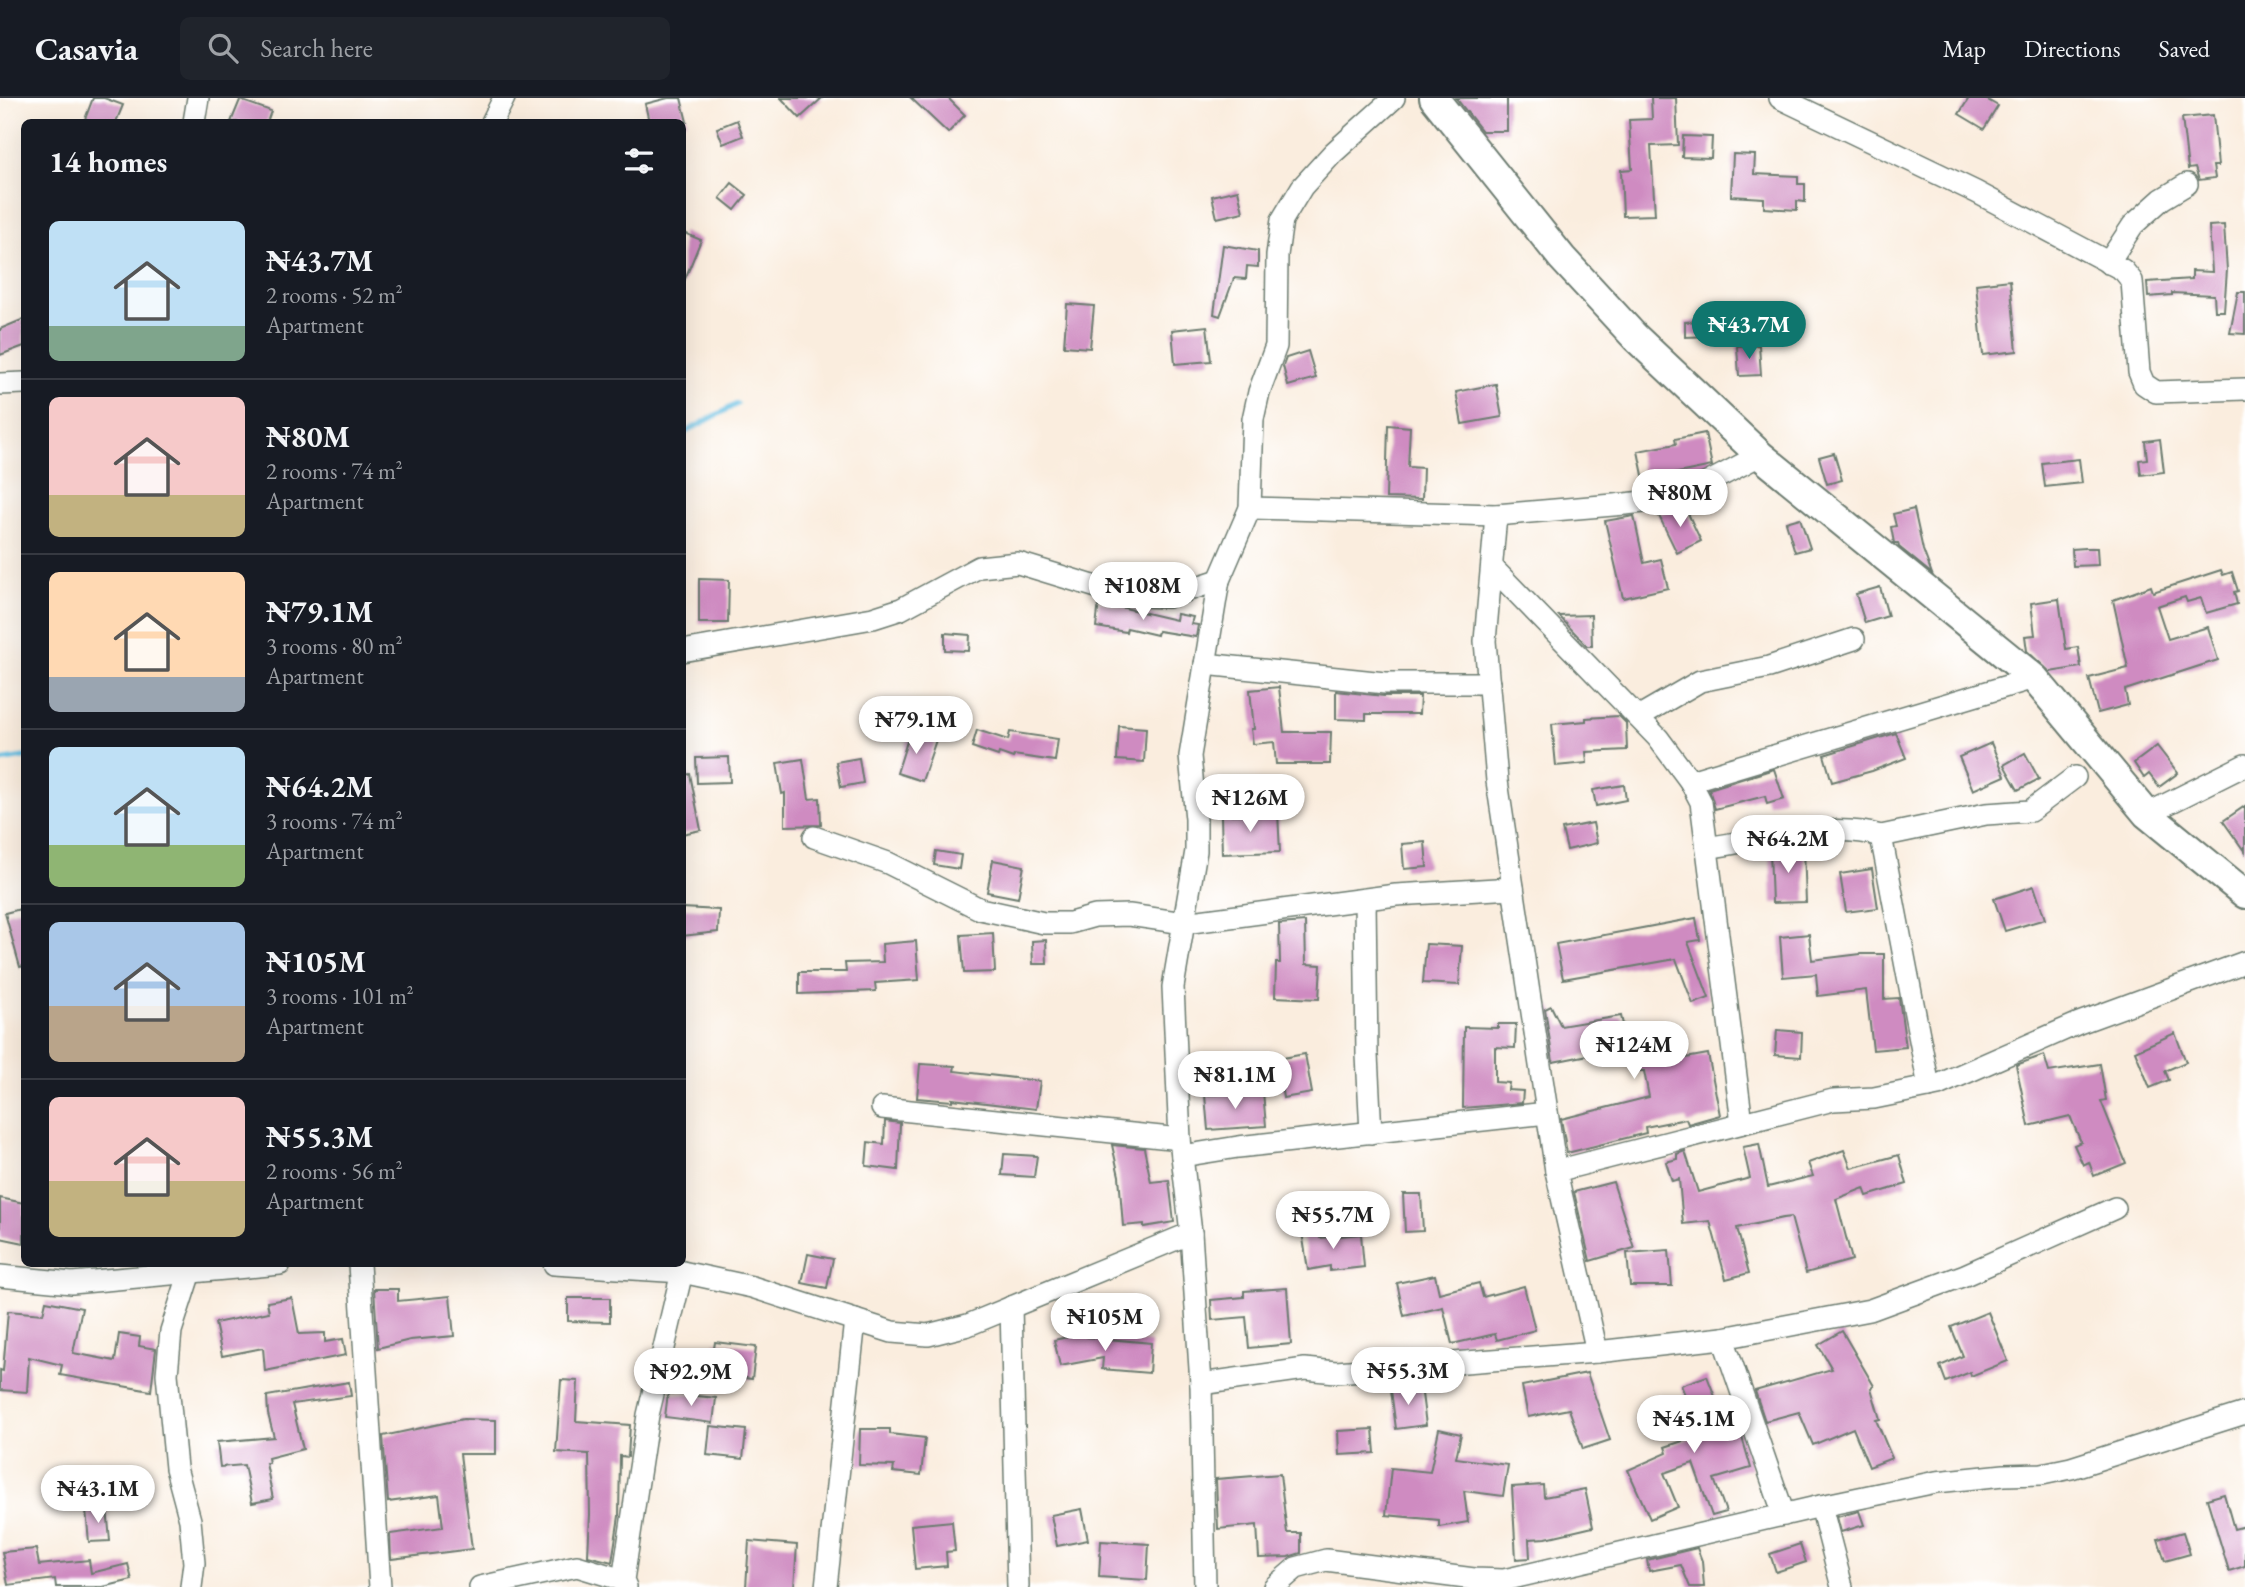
<!DOCTYPE html>
<meta charset="utf-8">
<style>
body{margin:0;font-family:"EB Garamond",serif;background:#20242c;color:#f1f3f6;height:100vh;display:flex;flex-direction:column;font-size:26px;white-space:nowrap}
*{box-sizing:border-box;margin:0}
p{font-size:23px;color:#9ea1a6}
.icon{flex:none;width:38px;height:38px;fill:none;stroke:currentColor;stroke-width:2;stroke-linecap:round;stroke-linejoin:round}
.map{position:relative;flex:1;overflow:hidden}
.side{position:absolute;left:21px;top:21px;width:665px;height:1148px;display:flex;flex-direction:column;background:#171b24;border-radius:10px;box-shadow:0 7px 28px #0002}
.side>*{flex:none}
.price{position:absolute;translate:-50% -60px;padding:0 16px;border-radius:24px;background:#fff;color:#222;font-size:23px;line-height:46px;filter:drop-shadow(0 2px 4px #0008)}
.price::after{content:'';position:absolute;left:50%;top:42px;width:21px;height:16px;margin-left:-10px;background:inherit;clip-path:polygon(0 0,100% 0,50% 100%)}
.price.selected{background:#0f766e;color:#fff}
ul{padding:0;list-style:none}
li{display:flex;align-items:center;gap:21px;height:175px;padding:0 28px}
li+li{border-top:2px solid #363941}
li span{display:grid;place-items:center;flex:none;width:196px;height:140px;border-radius:10px;color:#555}
li>.icon{margin-inline-start:auto}
span .icon{width:84px;height:84px;fill:#fffc;stroke-width:1}
li b{font-size:30px}
h2{display:flex;justify-content:space-between;align-items:center;height:84px;padding:0 28px;font-size:30px}
header{display:flex;align-items:center;gap:42px;box-sizing:border-box;height:98px;padding:0 35px;background:#171b24;border-bottom:2px solid #363941}
header strong{font-size:33px}
nav{display:flex;gap:38px;margin-inline-start:auto;font-size:24px}
.search{width:490px;height:63px;background:#20242c;display:flex;align-items:center;gap:18px;box-sizing:border-box;padding:0 24px;border-radius:10px;color:#9ea1a6;font-size:26px}
.map>svg:first-child{display:block}
</style>
<header>
<strong>Casavia</strong>
<div class="search"><svg class="icon" aria-label="search" viewBox="0 0 24 24"><circle cx="10" cy="10" r="6"/><path d="M15 15l6 6"/></svg>Search here</div>
<nav><a>Map</a><a>Directions</a><a>Saved</a></nav>
</header>
<div class="map">
<svg width="2245" height="1489" viewBox="0 0 2245 1489">
<rect width="100%" height="100%" fill="#fff"/>
<filter id="ink" filterUnits="userSpaceOnUse"><feTurbulence type="fractalNoise" baseFrequency=".0143" numOctaves="2"/><feDisplacementMap in="SourceGraphic" scale="14" xChannelSelector="R" yChannelSelector="G"/><feConvolveMatrix kernelMatrix="1 2 1 2 8 2 1 2 1" color-interpolation-filters="sRGB"/></filter>
<filter id="wash" filterUnits="userSpaceOnUse"><feTurbulence type="fractalNoise" baseFrequency=".00686" numOctaves="4" result="noise"/><feDisplacementMap in="SourceGraphic" scale="28" xChannelSelector="R" yChannelSelector="G"/><feGaussianBlur stdDeviation="1.57" result="paint"/><feColorMatrix in="noise" values="0 0 0 0 0 0 0 0 0 0 0 0 0 0 0 0 0 1.4 0 .05"/><feComposite in="paint" operator="in"/></filter>
<g filter="url(#wash)">
<rect width="100%" height="100%" fill="#faedde"/>
<g fill="none" stroke-linecap="round" stroke-linejoin="round">
<!-- stream -->
<g stroke="#65c0e3" stroke-width="5">
<path d="M682 336 737 306"/>
<path d="M0 663 24 659"/>
</g>
</g>
<g id="blocks">
<!-- building -->
<g fill="#cf8bc1">
<path d="M93 0H104L123 7 116 24H84Z"/>
<path d="M668 0H681L687 24H649L645 6Z"/>
<path d="M781 0H822L800 20Z"/>
<path d="M911 0H948L965 17 948 35Z"/>
<path d="M1456 0H1507V33H1482Z"/>
<path d="M1651 0H1676L1678 47 1651 48 1655 117 1623 118 1621 72 1632 71 1629 22 1652 21Z"/>
<path d="M1969 0H1984L1998 8 1984 31 1959 16Z"/>
<path d="M240 2 271 13 267 24H231Z"/>
<path d="M2213 17 2218 68H2213L2215 80 2199 82 2195 70 2188 71 2182 20Z"/>
<path d="M737 22 743 38 723 46 717 30Z"/>
<path d="M1683 38 1712 39 1711 60 1682 59Z"/>
<path d="M1733 56 1755 57 1754 76 1798 78V86H1805V104L1797 103V112L1764 110V100L1731 98Z"/>
<path d="M732 85 747 97 735 112 720 100Z"/>
<path d="M1238 92 1243 114 1217 120 1212 98Z"/>
<path d="M2224 127 2227 172 2224 213H2215L2214 197 2172 195V197L2148 199 2147 184 2192 181V173L2212 174 2209 128Z"/>
<path d="M682 134 701 142 683 186H682Z"/>
<path d="M1223 147 1258 153V169L1247 168 1246 181 1234 180 1220 218 1214 216Z"/>
<path d="M2010 182 2017 253 1983 257 1976 186Z"/>
<path d="M2238 194H2245V236L2230 235Z"/>
<path d="M1067 206 1094 208 1090 250 1064 248Z"/>
<path d="M24 221V248L0 257V231Z"/>
<path d="M1712 222 1713 238 1685 239V224Z"/>
<path d="M1207 228 1211 263 1175 266 1172 232Z"/>
<path d="M1759 247 1761 277 1739 278 1737 248Z"/>
<path d="M1308 253 1316 280 1288 288 1283 268 1286 260Z"/>
<path d="M1496 286 1502 319 1462 326 1456 294Z"/>
<path d="M1388 327 1410 329 1408 369 1423 370 1422 401 1386 400Z"/>
<path d="M1705 335 1712 368 1644 382 1638 353 1676 346 1675 341Z"/>
<path d="M2160 341 2164 374 2141 377 2139 362 2147 361 2145 343Z"/>
<path d="M1834 355 1842 382 1827 386 1819 359Z"/>
<path d="M2079 361 2082 385 2045 389 2042 365Z"/>
<path d="M1685 409 1701 443 1677 455 1658 416Z"/>
<path d="M1914 411 1923 452 1932 476 1899 449 1898 445H1894L1891 429 1896 428 1893 416Z"/>
<path d="M1634 418 1644 465 1661 461 1668 490 1623 500 1605 423Z"/>
<path d="M1800 420 1810 450 1795 454 1786 424Z"/>
<path d="M2086 450H2097L2098 467 2073 468 2072 451Z"/>
<path d="M2221 472 2223 477 2232 474 2238 493 2234 494 2237 506 2206 515 2201 500 2187 504 2185 499 2157 508 2168 541 2208 529 2218 562 2125 592 2128 607 2098 615 2089 580 2128 570 2113 502 2151 488 2153 494Z"/>
<path d="M699 481 729 482 728 525H699Z"/>
<path d="M1880 489 1888 518 1865 525 1856 496Z"/>
<path d="M2059 501 2066 551 2078 549 2081 569 2050 574 2027 553 2025 538 2035 537 2031 505Z"/>
<path d="M1099 504 1176 522 1177 516 1193 519 1191 526 1198 527 1196 539 1158 533 1157 537 1127 530 1126 534 1096 529Z"/>
<path d="M1591 517 1592 548H1587L1559 518Z"/>
<path d="M945 535 970 537 969 553 945 552Z"/>
<path d="M1279 589 1284 634H1331L1330 666H1276L1274 644 1253 646 1251 631H1254L1250 592Z"/>
<path d="M1336 593 1384 598H1420L1419 616H1366V622L1336 621Z"/>
<path d="M1619 618 1626 625 1627 652 1586 654 1587 665 1556 668 1552 626 1586 623V620Z"/>
<path d="M1119 628 1146 630 1144 664 1117 662Z"/>
<path d="M977 632 1008 642 1010 634 1058 641 1055 663 1014 657 1013 660 999 655 998 658 972 649Z"/>
<path d="M910 634 936 642 922 683 897 675Z"/>
<path d="M1896 635 1906 660 1872 673 1832 684 1824 657Z"/>
<path d="M1991 645 2005 678 1973 692 1959 659Z"/>
<path d="M2157 648 2178 675 2159 689 2149 676 2144 680 2134 665Z"/>
<path d="M2025 655 2039 681 2018 692 2004 667Z"/>
<path d="M729 659 730 684 697 685 696 660Z"/>
<path d="M859 660 863 685 841 689 836 664Z"/>
<path d="M803 661 809 701 820 700 821 727 785 728V695L782 696 777 665Z"/>
<path d="M1774 671 1784 701 1767 706 1765 698 1715 711 1709 691Z"/>
<path d="M690 676 701 732 682 736V677Z"/>
<path d="M1624 687 1626 702 1596 708 1593 692Z"/>
<path d="M2245 708V754L2223 723Z"/>
<path d="M1278 715 1280 754 1222 756 1221 717Z"/>
<path d="M1593 725 1597 745 1567 752 1562 731Z"/>
<path d="M1425 744 1427 769 1404 771 1402 746Z"/>
<path d="M1784 750H1804L1806 804 1772 805 1770 752Z"/>
<path d="M936 753 961 757 959 771 934 767Z"/>
<path d="M993 762 1024 768 1018 800 987 794Z"/>
<path d="M1872 771 1878 810 1846 814 1840 776Z"/>
<path d="M2034 788 2045 821 2005 833 1994 801Z"/>
<path d="M24 810V868L20 869 5 815Z"/>
<path d="M682 810 719 812 718 834 682 838Z"/>
<path d="M1696 820 1700 842 1688 844 1709 900 1693 906 1676 861 1563 881 1556 846Z"/>
<path d="M1305 824 1306 866 1321 867 1319 901 1275 899 1276 865H1280L1279 826Z"/>
<path d="M993 835 995 874 964 875 961 837Z"/>
<path d="M1809 836 1812 862 1861 856H1884V901L1899 900 1906 949 1873 952 1866 892 1818 898 1816 876 1783 879 1780 839Z"/>
<path d="M1046 842 1047 866H1033L1032 843Z"/>
<path d="M916 843 919 882 875 885 876 893 799 896V874H846L845 865 883 864 882 846Z"/>
<path d="M1426 846 1462 848 1459 887 1423 885Z"/>
<path d="M1551 908 1561 928 1621 918 1624 931 1663 924 1669 963 1708 956 1720 1017 1688 1026 1686 1021 1645 1029 1646 1035 1567 1055 1561 1021 1649 999 1644 973H1636L1635 953 1630 954 1629 949 1553 964 1545 911Z"/>
<path d="M1498 926H1516L1515 950 1495 949V984L1509 985 1508 992 1523 993 1522 1005 1463 1010 1464 929 1498 930Z"/>
<path d="M1777 932 1802 934 1801 959 1775 957Z"/>
<path d="M2175 935 2186 964 2165 973 2169 982 2150 990 2135 953Z"/>
<path d="M1305 956 1312 995 1283 1000 1277 961Z"/>
<path d="M2044 957 2049 974 2100 966 2106 1002 2101 1003 2126 1065 2094 1078 2089 1064 2083 1067 2074 1047 2081 1044 2070 1018 2029 1028 2016 967Z"/>
<path d="M920 966 955 968 954 973 1040 983 1036 1011 952 1001V1003L917 1000Z"/>
<path d="M1263 994 1266 1028 1208 1032 1205 997Z"/>
<path d="M885 1023 900 1025 898 1072 866 1068 868 1044 884 1046Z"/>
<path d="M1759 1046 1768 1089 1813 1078 1808 1065 1844 1052 1851 1070 1899 1057 1907 1086 1867 1098 1864 1090 1836 1101 1852 1162 1806 1175 1791 1119 1783 1120 1737 1130 1749 1175 1726 1181 1710 1123 1683 1126 1679 1081 1672 1083 1666 1064 1677 1061V1056L1685 1053 1698 1094 1750 1080 1743 1049Z"/>
<path d="M1112 1047 1144 1050 1151 1084 1169 1082 1174 1124 1144 1129V1126L1123 1128 1119 1078Z"/>
<path d="M1004 1056 1037 1058 1034 1079 1002 1077Z"/>
<path d="M1613 1084 1634 1150 1590 1163 1574 1094Z"/>
<path d="M1403 1096H1421L1423 1133 1405 1134Z"/>
<path d="M0 1100 24 1105V1145L0 1140Z"/>
<path d="M1319 1131 1320 1140 1361 1136 1364 1169 1330 1173V1168L1308 1172 1302 1134Z"/>
<path d="M1669 1152 1672 1188H1630L1627 1155Z"/>
<path d="M808 1156 833 1161 827 1190 802 1185Z"/>
<path d="M1435 1177 1439 1195 1479 1185 1483 1199 1524 1188 1535 1232 1497 1242 1495 1236 1452 1246 1443 1209 1404 1218 1397 1185Z"/>
<path d="M1287 1190 1291 1246 1249 1250 1246 1219 1212 1222 1211 1202 1244 1199V1193Z"/>
<path d="M374 1191H398V1203L450 1198 454 1238 410 1242 378 1250Z"/>
<path d="M292 1200 299 1236 325 1235V1244L343 1241 346 1257 265 1273 263 1250 222 1258 215 1225 269 1214 267 1204Z"/>
<path d="M568 1200H610V1224L568 1223Z"/>
<path d="M46 1203 82 1210 73 1255 115 1263 119 1236 140 1239 139 1248 156 1251 151 1293 60 1277 62 1267 29 1259 27 1294 0 1292V1272L3 1273 8 1213 43 1216Z"/>
<path d="M1988 1214 2008 1263 1971 1278 1970 1274 1946 1284 1940 1268 1963 1258 1951 1229Z"/>
<path d="M1842 1233 1874 1288 1871 1290 1880 1321 1876 1322 1892 1360 1869 1369 1853 1330 1813 1347 1799 1314 1765 1323 1755 1293 1832 1271 1818 1247Z"/>
<path d="M1086 1235 1087 1239 1151 1245 1149 1275 1102 1271 1103 1260 1060 1268 1054 1242Z"/>
<path d="M715 1244 756 1249 752 1281 710 1275Z"/>
<path d="M1587 1275 1610 1342 1583 1351 1569 1311 1528 1319 1522 1288Z"/>
<path d="M1707 1278 1728 1332 1739 1329 1751 1370 1714 1381 1726 1414 1712 1418 1693 1365 1664 1375 1678 1409 1650 1421 1628 1372 1667 1355 1665 1349 1701 1337 1681 1287Z"/>
<path d="M561 1282 578 1283 576 1323 630 1327 628 1359 620 1358 619 1418 612 1464 588 1458 590 1416 589 1356 556 1354Z"/>
<path d="M349 1284 351 1298 292 1306 303 1351 268 1360 269 1365H266L273 1401 252 1405 244 1367 220 1369 217 1344 274 1339 268 1316 267 1298Z"/>
<path d="M1421 1288 1426 1327 1396 1331 1391 1292Z"/>
<path d="M668 1295 716 1300 713 1325 665 1319Z"/>
<path d="M463 1321 496 1322V1356H460L472 1451 391 1461 390 1436 443 1429 439 1397 388 1404 383 1338Z"/>
<path d="M710 1328 746 1332 743 1361 707 1357Z"/>
<path d="M860 1331H890V1336L925 1340 921 1377 893 1374 894 1368 859 1367Z"/>
<path d="M1373 1331 1375 1355 1339 1357 1338 1333Z"/>
<path d="M1439 1331 1461 1336 1456 1360 1508 1367 1503 1398 1464 1393 1468 1424 1439 1429V1422L1386 1417 1391 1370 1430 1374Z"/>
<path d="M1280 1376 1287 1435H1301V1455L1288 1459 1259 1460 1257 1427 1218 1431 1216 1381Z"/>
<path d="M1543 1387 1544 1399 1585 1391 1593 1429 1546 1440 1529 1441 1530 1460 1516 1461 1512 1389Z"/>
<path d="M2224 1396 2234 1431 2245 1428V1468L2229 1473 2207 1401Z"/>
<path d="M107 1410 110 1443 89 1444 86 1412Z"/>
<path d="M1082 1411 1088 1442 1057 1448 1051 1417Z"/>
<path d="M1859 1413 1864 1427 1841 1434 1837 1419Z"/>
<path d="M952 1423 955 1453 946 1454 947 1468 915 1471 911 1427Z"/>
<path d="M2183 1434 2190 1456 2165 1463 2158 1441Z"/>
<path d="M749 1443 797 1447 794 1489H746Z"/>
<path d="M1101 1443 1149 1446 1147 1482 1099 1479Z"/>
<path d="M1800 1446 1806 1464 1776 1474 1770 1456Z"/>
<path d="M1697 1450 1702 1463 1704 1489H1690L1681 1467 1649 1473 1647 1462Z"/>
<path d="M36 1451 39 1467 89 1462 91 1475 128 1466 132 1482 103 1489H56L55 1481 8 1487 2 1454Z"/>
</g>
</g>
</g>
<g filter="url(#ink)">
<use href="#blocks" fill-opacity="0" stroke="#6c7b70" stroke-width="2"/>
<g fill="none" stroke-linecap="round" stroke-linejoin="round">
<defs>
<g id="street">
<path d="M1780 0 1976 94 2123 172 2132 183 2139 274 2144 286 2156 294 2245 291"/>
<path d="M194 24 198 0"/>
<path d="M492 24 504 0"/>
<path d="M2108 165 2133 127 2162 101 2187 86"/>
<path d="M0 286 24 285"/>
<path d="M1250 410 1496 417 1625 406 1662 402 1694 392 1760 357"/>
<path d="M1496 417 1485 543 1497 683 1556 1073 1597 1254"/>
<path d="M1492 469 1658 640 1690 683 1701 704 1742 1025"/>
<path d="M682 553 873 520 901 511 979 469 1018 465 1113 494 1140 498 1167 499 1219 482"/>
<path d="M1205 566 1385 585H1489"/>
<path d="M1638 619 1700 583 1769 569 1854 541"/>
<path d="M1690 683 2034 580"/>
<path d="M2147 716 2245 667"/>
<path d="M1881 738 1929 989"/>
<path d="M814 739 888 765 980 811 1044 825H1070L1095 818 1129 817 1184 825 1396 797 1513 790"/>
<path d="M1707 750C1757 742 1833 723 1881 738L1986 716 2030 713 2075 679"/>
<path d="M1365 802 1367 957 1371 1035"/>
<path d="M882 1010 1180 1041"/>
<path d="M1182 1058 1238 1049 1547 1015"/>
<path d="M1556 1073 1833 1002 1874 1000 1938 987 2079 925 2245 864"/>
<path d="M359 1166 380 1489"/>
<path d="M554 1166 682 1174 752 1189 892 1234 928 1237 968 1227 1191 1135"/>
<path d="M190 1174 171 1233 167 1276 176 1370 190 1422 194 1465 191 1489"/>
<path d="M0 1178 72 1185 280 1166"/>
<path d="M1011 1209 1018 1489"/>
<path d="M1723 1240 1784 1417"/>
<path d="M1201 1286 1305 1271 1336 1274 1597 1254 1723 1240 1870 1212 1965 1177 2115 1110"/>
<path d="M1821 1408 1842 1489"/>
<path d="M480 1489 577 1468 623 1482"/>
<path d="M626 1489 623 1482 648 1317 682 1174"/>
<path d="M826 1489 855 1222"/>
<path d="M1205 1489 1201 1286 1191 1135 1180 1041 1173 889 1196 753V721L1190 658 1219 482 1250 410 1253 321 1259 294 1276 248 1277 157 1282 122 1302 89 1333 55 1394 0"/>
<path d="M1274 1489 1296 1470 1326 1462 1474 1481 1504 1482 1821 1408 1936 1384 2004 1377 2042 1376 2071 1370 2245 1315"/>
</g>
<path id="secondary" d="M1434 0 1562 160 1635 239 1760 357 2034 580 2147 716 2245 796"/>
</defs>
<!-- street casing -->
<use href="#street" stroke="#6c7b70" stroke-width="24"/>
<!-- secondary casing -->
<use href="#secondary" stroke="#6c7b70" stroke-width="32"/>
<!-- street -->
<use href="#street" stroke="#fff" stroke-width="21"/>
<!-- secondary -->
<use href="#secondary" stroke="#fff" stroke-width="28"/>
</g>
</g>
</svg>
<b class="price selected" style="left:1749px;top:263px">₦43.7M</b>
<b class="price" style="left:1680px;top:431px">₦80M</b>
<b class="price" style="left:1143px;top:524px">₦108M</b>
<b class="price" style="left:916px;top:658px">₦79.1M</b>
<b class="price" style="left:1250px;top:736px">₦126M</b>
<b class="price" style="left:1788px;top:777px">₦64.2M</b>
<b class="price" style="left:1634px;top:983px">₦124M</b>
<b class="price" style="left:1235px;top:1013px">₦81.1M</b>
<b class="price" style="left:1333px;top:1153px">₦55.7M</b>
<b class="price" style="left:1105px;top:1255px">₦105M</b>
<b class="price" style="left:1408px;top:1309px">₦55.3M</b>
<b class="price" style="left:691px;top:1310px">₦92.9M</b>
<b class="price" style="left:1694px;top:1357px">₦45.1M</b>
<b class="price" style="left:98px;top:1427px">₦43.1M</b>
<section class="side">
<h2>14 homes<svg class="icon" aria-label="filters" viewBox="0 0 24 24"><path d="M4 7h16M4 17h16"/><circle cx="9" cy="7" r="2"/><circle cx="15" cy="17" r="2"/></svg></h2>
<ul>
<li><span style="background:linear-gradient(#bfe0f5 75%,#7fa58c 0)"><svg class="icon" aria-label="home" viewBox="0 0 24 24"><path d="M3 11l9-7 9 7M6 9v11h12V9"/></svg></span><div><b>₦43.7M</b><p>2 rooms · 52 m²</p><p>Apartment</p></div></li>
<li><span style="background:linear-gradient(#f6c9c9 70%,#c2b280 0)"><svg class="icon" aria-label="home" viewBox="0 0 24 24"><path d="M3 11l9-7 9 7M6 9v11h12V9"/></svg></span><div><b>₦80M</b><p>2 rooms · 74 m²</p><p>Apartment</p></div></li>
<li><span style="background:linear-gradient(#ffd9b3 75%,#9aa5b1 0)"><svg class="icon" aria-label="home" viewBox="0 0 24 24"><path d="M3 11l9-7 9 7M6 9v11h12V9"/></svg></span><div><b>₦79.1M</b><p>3 rooms · 80 m²</p><p>Apartment</p></div></li>
<li><span style="background:linear-gradient(#bfe0f5 70%,#8fb573 0)"><svg class="icon" aria-label="home" viewBox="0 0 24 24"><path d="M3 11l9-7 9 7M6 9v11h12V9"/></svg></span><div><b>₦64.2M</b><p>3 rooms · 74 m²</p><p>Apartment</p></div></li>
<li><span style="background:linear-gradient(#a9c7e8 60%,#b9a48a 0)"><svg class="icon" aria-label="home" viewBox="0 0 24 24"><path d="M3 11l9-7 9 7M6 9v11h12V9"/></svg></span><div><b>₦105M</b><p>3 rooms · 101 m²</p><p>Apartment</p></div></li>
<li><span style="background:linear-gradient(#f6c9c9 60%,#c2b280 0)"><svg class="icon" aria-label="home" viewBox="0 0 24 24"><path d="M3 11l9-7 9 7M6 9v11h12V9"/></svg></span><div><b>₦55.3M</b><p>2 rooms · 56 m²</p><p>Apartment</p></div></li>
</ul>
</section>
</div>
